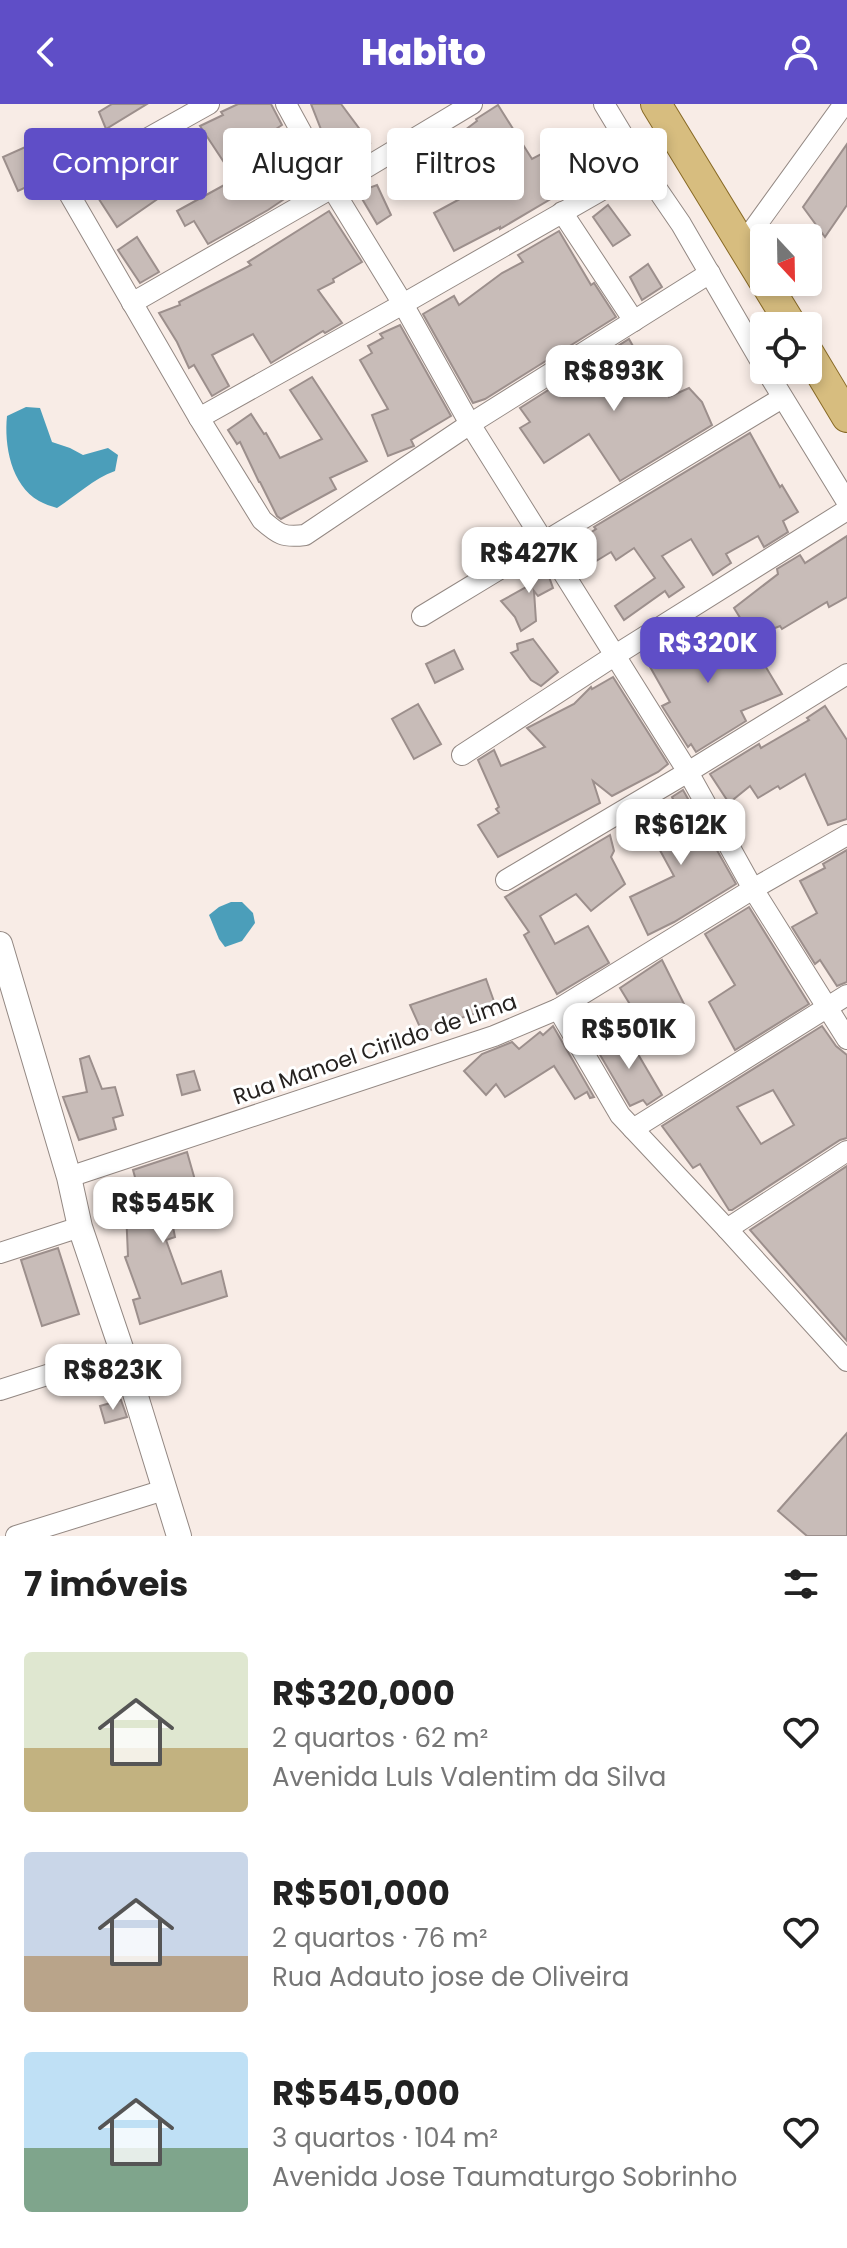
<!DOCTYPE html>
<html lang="pt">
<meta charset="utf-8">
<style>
body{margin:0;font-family:Poppins,sans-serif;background:#f6f6f6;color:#222;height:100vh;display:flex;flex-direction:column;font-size:30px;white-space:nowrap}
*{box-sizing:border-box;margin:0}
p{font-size:26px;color:#767676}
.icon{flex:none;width:44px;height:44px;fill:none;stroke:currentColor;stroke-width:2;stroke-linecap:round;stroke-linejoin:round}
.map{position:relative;height:1432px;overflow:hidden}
.details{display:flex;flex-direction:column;background:#fff;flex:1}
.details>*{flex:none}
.top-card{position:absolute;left:24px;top:24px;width:800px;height:72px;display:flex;gap:16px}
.needle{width:52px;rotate:158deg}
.controls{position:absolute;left:750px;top:120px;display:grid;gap:16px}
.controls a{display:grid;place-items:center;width:72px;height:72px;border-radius:8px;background:#fff;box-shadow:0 4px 12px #0003;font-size:40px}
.price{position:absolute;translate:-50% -68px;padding:0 18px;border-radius:16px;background:#fff;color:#222;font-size:26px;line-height:52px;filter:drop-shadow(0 2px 4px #0008)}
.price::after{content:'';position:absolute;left:50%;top:48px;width:24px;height:18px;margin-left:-12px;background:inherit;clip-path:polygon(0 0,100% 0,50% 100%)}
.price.selected{background:#5f4ec7;color:#fff}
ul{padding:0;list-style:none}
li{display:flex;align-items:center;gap:24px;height:200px;padding:0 24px}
li span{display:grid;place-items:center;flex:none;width:224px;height:160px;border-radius:8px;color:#555}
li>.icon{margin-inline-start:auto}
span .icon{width:96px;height:96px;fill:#fffc;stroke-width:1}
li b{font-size:34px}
h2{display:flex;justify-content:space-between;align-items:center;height:96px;padding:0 24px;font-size:34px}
.tag{padding:0 28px;border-radius:8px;background:#fff;box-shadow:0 4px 12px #0003;font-size:28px;line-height:72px}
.tag.selected{background:#5f4ec7;color:#fff}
header{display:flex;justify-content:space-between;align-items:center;height:104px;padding:0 24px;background:#5f4ec7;color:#fff;font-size:36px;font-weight:800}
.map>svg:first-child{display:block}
</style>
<header><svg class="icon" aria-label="back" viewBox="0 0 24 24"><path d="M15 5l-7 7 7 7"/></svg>Habito<svg class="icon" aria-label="person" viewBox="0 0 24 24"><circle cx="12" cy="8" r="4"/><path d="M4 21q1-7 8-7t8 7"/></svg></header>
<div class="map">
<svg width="847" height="1432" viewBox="0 0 847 1432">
<rect width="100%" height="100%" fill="#f8ece6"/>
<!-- water -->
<g fill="#4b9eba">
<path d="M26 303 40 304 52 338 70 344 83 351 108 344 118 351 115 367C93 375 77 391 57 404 51 402 44 400 39 397 11 381 4 341 7 312Z"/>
<path d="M231 798H242L253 809 255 819 242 837 225 843 219 835 209 811 219 803Z"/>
</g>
<!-- building -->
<g fill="#c8bcb8" stroke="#9c8f8c" stroke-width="2" fill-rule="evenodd">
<path d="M112 0H147L106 25 99 8Z"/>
<path d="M238 0H271L282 21 273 27 308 79 268 106 208 140 194 117 185 122 177 107 228 79 225 73 231 69 200 22 223 11 221 8Z"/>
<path d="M311 0H341L370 39 336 59 320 30 322 28Z"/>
<path d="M498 1 532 55 545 48 566 86 500 125V123L454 147 434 109 484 82 453 35 477 17 476 15Z"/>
<path d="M32 40 38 52H42L52 71 18 87 3 53Z"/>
<path d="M847 40V101L825 133 803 103Z"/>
<path d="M152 50 172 85 117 123 93 86 130 68 128 65Z"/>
<path d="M377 81 391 111 377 120 358 88Z"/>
<path d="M608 101 630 131 613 142 593 113Z"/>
<path d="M329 107 362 158 333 175 334 178 318 186 342 219 325 229 323 227 271 259 253 230 212 251 229 282 212 292 194 261 189 264 177 238 159 209 180 201 179 198 251 161 248 158Z"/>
<path d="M559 127 591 181 594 179 616 213 485 295 473 299 423 210 454 192 459 201 502 169 523 158 518 151Z"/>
<path d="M137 133 159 168 140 179 118 146Z"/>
<path d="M648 160 662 183 642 196 630 173Z"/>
<path d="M400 221 451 312 411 336 414 342 388 352 372 311 388 305 360 256 372 249 368 242 383 234 380 230Z"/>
<path d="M629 235 652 276 659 272 669 293 689 284 702 298 712 321 620 377 589 330 544 359 520 324 530 318 520 304Z"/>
<path d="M312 273 367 357 330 374 336 385 281 415 277 412 260 378H259L240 338 237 340 228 326 251 310 264 330 266 329 280 354 322 335 290 286Z"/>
<path d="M750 329 780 383 782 381 798 408 783 417 788 428 764 443 758 432 726 450 731 459 713 471 691 435 662 452 684 483 669 493 665 487 624 516 615 502 655 474 634 444 616 456 611 448 588 462 573 440 596 425 594 423Z"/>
<path d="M847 432V493L829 503 827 498 782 525 780 522 752 533 734 504 778 470 777 465 800 451 805 459Z"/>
<path d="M539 457 548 470 553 484 538 492 534 487 536 517 521 527 515 513 501 497 530 481 520 468Z"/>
<path d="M708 517 739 562 758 550 782 590 741 607 746 617 696 648 691 640 688 643 662 602 670 598 645 554 670 538 669 536Z"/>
<path d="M533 535 558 568 541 582 531 576 511 549 518 546 517 540Z"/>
<path d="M454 546 463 565 435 579 426 560Z"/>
<path d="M613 573 668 660 658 668 612 692 593 677 600 699 498 753 478 721 499 709 496 705 499 703 478 656 494 646 501 662 545 643 527 624 574 600 591 583 592 585Z"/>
<path d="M418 600 441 640 414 655 392 615Z"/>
<path d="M825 602 847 636V715L828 721 805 670 780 685 778 682 758 694 750 682 729 699 710 670 759 640 761 644 809 616 807 614Z"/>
<path d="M683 686 736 780 674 818 648 831 630 793 674 772 644 717 640 714 675 699 672 693Z"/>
<path d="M610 731 614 747 611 753 625 780 591 807 576 790 540 812 555 840 588 822 609 859 557 890 524 831 529 828 505 793Z"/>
<path d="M847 746V878L837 882 820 856 815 860 792 823 817 809 800 777 825 764 823 760Z"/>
<path d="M749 803 809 900 735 946 709 898 735 881 705 830Z"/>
<path d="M662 856 686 904 645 925 620 884Z"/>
<path d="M486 875 496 903 448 918 423 930 410 901Z"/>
<path d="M553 922 594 993 590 994 587 988 575 995 554 962 505 993 496 980 486 991 464 967 482 950 512 938 519 945 540 928 543 931Z"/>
<path d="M822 922 836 942 847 951V1034L840 1036 732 1106H729L700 1060 693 1064 662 1022ZM773 986 794 1021 761 1040 737 1003Z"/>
<path d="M625 928 662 991 647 1001 643 996 630 1002 596 944Z"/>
<path d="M89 952 102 985 115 983 123 1011 113 1014 116 1025 79 1036 63 993 87 988 80 955Z"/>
<path d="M194 967 200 986 182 991 177 971Z"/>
<path d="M187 1048 197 1083 167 1092 175 1133 166 1136 182 1180 221 1167 227 1192 140 1220 133 1196 140 1194 125 1153 128 1152 126 1107 144 1106 133 1066Z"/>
<path d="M847 1062V1237L750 1126Z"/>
<path d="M58 1144 79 1210 42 1222 21 1156Z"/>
<path d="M121 1296 127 1313 105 1319 100 1302Z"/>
<path d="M847 1329V1432H807L778 1407Z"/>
</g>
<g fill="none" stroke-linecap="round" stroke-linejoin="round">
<defs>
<g id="minor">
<path d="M209 0 64 81 199 314 262 416C278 430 283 434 305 431L470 320 710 169"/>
<path d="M286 0 332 84 403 200 470 320 688 668 753 785 847 935"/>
<path d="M604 0 642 63 681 120 764 263"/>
<path d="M562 108 634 217"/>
<path d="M742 141 844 0"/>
<path d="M132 199 332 84 472 0"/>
<path d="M766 266 847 398"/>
<path d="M199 314 403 200 642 63"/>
<path d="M422 512 782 294"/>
<path d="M462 651 614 552 847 406"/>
<path d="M506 776 688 668 847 570"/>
<path d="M558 905 620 1011 727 1125 847 1257"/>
<path d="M633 1025 847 891"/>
<path d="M69 1073 494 932 558 905 753 785 847 731"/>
<path d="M727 1125 847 1047"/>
<path d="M0 1149 80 1123"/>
<path d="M0 1286 122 1247"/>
<path d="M16 1432 164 1386"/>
</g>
<path id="tertiary" d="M0 840 69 1073 80 1123 122 1247 179 1432"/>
<g id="primary">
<path d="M656 0 764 177"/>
<path d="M765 178 792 222"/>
<path d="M808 248 847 313"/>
</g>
</defs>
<!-- minor casing -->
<use href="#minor" stroke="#938883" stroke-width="22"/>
<!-- tertiary casing -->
<use href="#tertiary" stroke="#938883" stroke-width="26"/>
<!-- primary casing -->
<use href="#primary" stroke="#886a26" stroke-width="32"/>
<!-- minor -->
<use href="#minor" stroke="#fff" stroke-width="20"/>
<!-- tertiary -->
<use href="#tertiary" stroke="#fff" stroke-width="24"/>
<!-- primary -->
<use href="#primary" stroke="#d7bd7f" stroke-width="30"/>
</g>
<g text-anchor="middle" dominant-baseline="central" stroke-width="6" stroke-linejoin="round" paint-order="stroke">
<!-- street labels -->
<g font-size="22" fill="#262220" stroke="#fff">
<text transform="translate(375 945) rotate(-19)">Rua Manoel Cirildo de Lima</text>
</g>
</g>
</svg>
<div class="controls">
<a><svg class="needle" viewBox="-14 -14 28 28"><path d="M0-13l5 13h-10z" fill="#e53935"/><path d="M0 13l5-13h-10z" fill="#767676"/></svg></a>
<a><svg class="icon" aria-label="locate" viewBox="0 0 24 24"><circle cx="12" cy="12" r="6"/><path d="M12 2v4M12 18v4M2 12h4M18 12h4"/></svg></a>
</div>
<b class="price" style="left:614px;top:309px">R$893K</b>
<b class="price" style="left:529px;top:491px">R$427K</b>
<b class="price selected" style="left:708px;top:581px">R$320K</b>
<b class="price" style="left:681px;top:763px">R$612K</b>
<b class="price" style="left:629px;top:967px">R$501K</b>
<b class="price" style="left:163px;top:1141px">R$545K</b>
<b class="price" style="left:113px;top:1308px">R$823K</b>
<div class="top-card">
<a class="tag selected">Comprar</a>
<a class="tag">Alugar</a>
<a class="tag">Filtros</a>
<a class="tag">Novo</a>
</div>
</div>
<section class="details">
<h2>7 imóveis<svg class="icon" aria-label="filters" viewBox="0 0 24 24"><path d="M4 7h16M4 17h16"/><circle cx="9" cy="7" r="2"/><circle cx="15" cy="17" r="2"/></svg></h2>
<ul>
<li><span style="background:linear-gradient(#dfe7d0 60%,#c2b280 0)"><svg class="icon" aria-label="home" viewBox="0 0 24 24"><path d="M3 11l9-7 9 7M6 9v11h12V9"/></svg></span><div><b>R$320,000</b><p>2 quartos · 62 m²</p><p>Avenida LuIs Valentim da Silva</p></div><svg class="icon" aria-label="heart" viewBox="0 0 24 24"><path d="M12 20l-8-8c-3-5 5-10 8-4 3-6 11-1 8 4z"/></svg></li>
<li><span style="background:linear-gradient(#c9d6e8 65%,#b9a48a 0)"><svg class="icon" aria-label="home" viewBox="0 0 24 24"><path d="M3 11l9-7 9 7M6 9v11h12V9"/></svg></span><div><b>R$501,000</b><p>2 quartos · 76 m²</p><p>Rua Adauto jose de Oliveira</p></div><svg class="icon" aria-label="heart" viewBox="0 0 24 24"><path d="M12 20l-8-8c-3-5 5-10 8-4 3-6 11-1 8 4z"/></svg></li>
<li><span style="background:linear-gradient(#bfe0f5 60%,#7fa58c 0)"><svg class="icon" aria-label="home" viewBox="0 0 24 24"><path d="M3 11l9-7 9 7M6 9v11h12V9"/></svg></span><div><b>R$545,000</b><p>3 quartos · 104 m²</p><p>Avenida Jose Taumaturgo Sobrinho</p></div><svg class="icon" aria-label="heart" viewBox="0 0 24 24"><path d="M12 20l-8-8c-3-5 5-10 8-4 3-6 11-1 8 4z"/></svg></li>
</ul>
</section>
